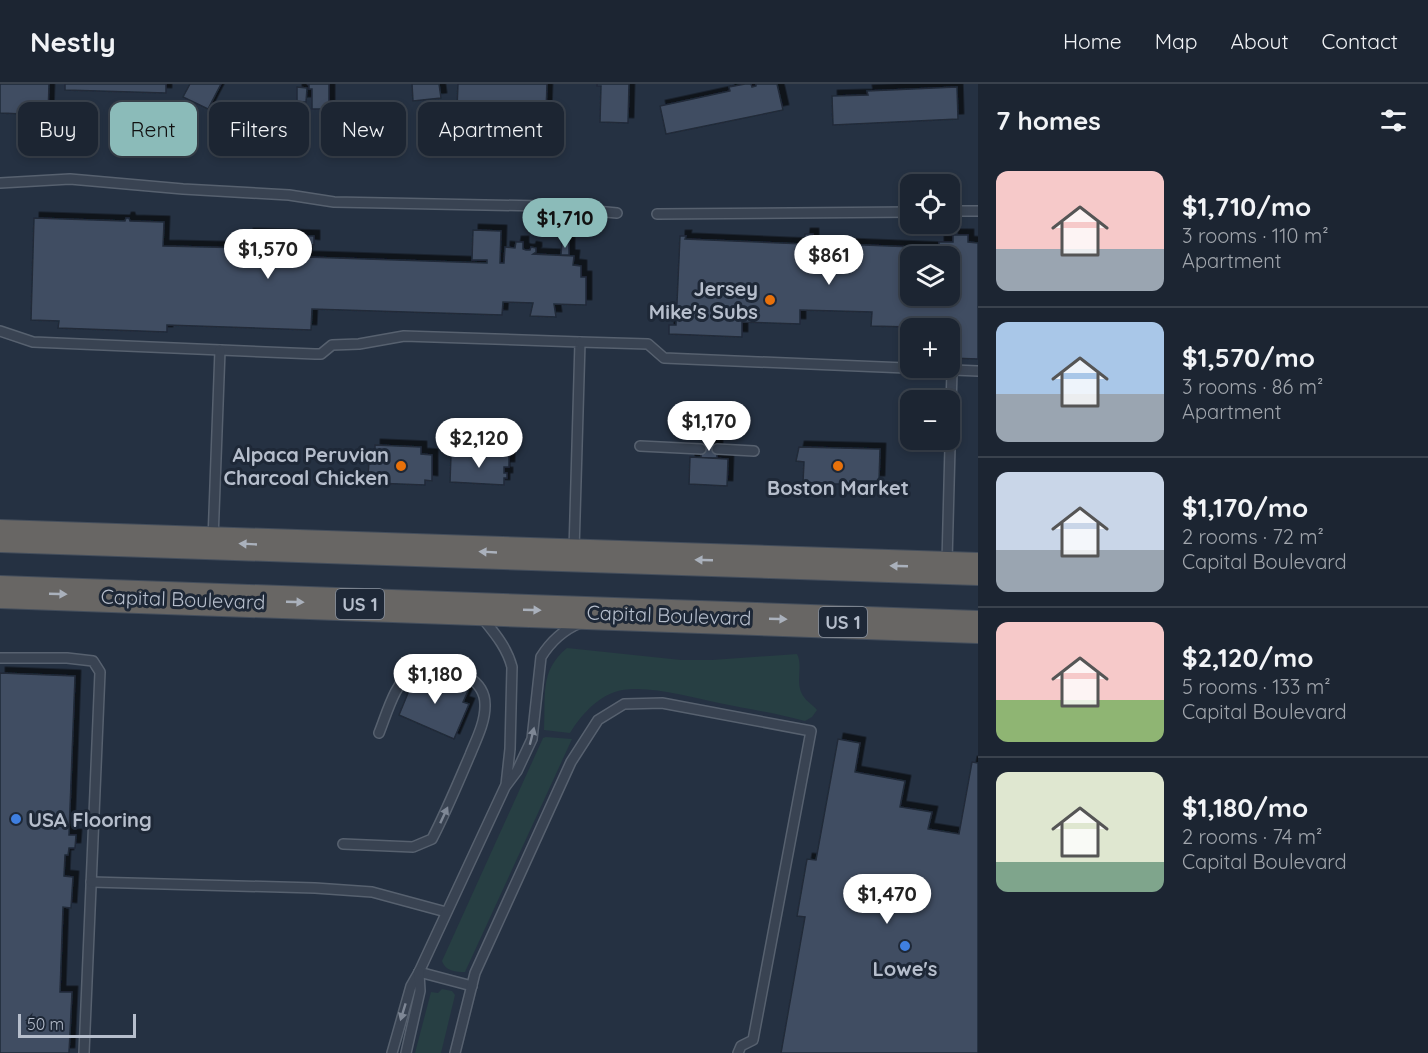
<!DOCTYPE html>
<meta charset="utf-8">
<style>
body{margin:0;font-family:Quicksand,sans-serif;background:#252d3a;color:#f1f3f6;height:100vh;display:flex;flex-direction:column;font-size:22px;white-space:nowrap}
*{box-sizing:border-box;margin:0}
p{font-size:20px;color:#a0a5ac}
.icon{flex:none;width:33px;height:33px;fill:none;stroke:currentColor;stroke-width:2;stroke-linecap:round;stroke-linejoin:round}
.map{position:relative;flex:1;overflow:hidden}
.sheet{display:flex;flex-direction:column;background:#1c2532;width:450px}
.sheet>*{flex:none}
.banner{position:absolute;left:18px;top:18px;width:570px;height:54px;display:flex;gap:12px}
.buttons{position:absolute;left:900px;top:90px;display:grid;gap:12px}
.buttons a{display:grid;place-items:center;width:60px;height:60px;border-radius:12px;background:#1c2532;box-shadow:0 3px 9px #0003,0 0 0 2px #3a424d;font-size:30px}
.scale{position:absolute;left:18px;bottom:15px;width:118px;box-sizing:border-box;padding-left:6px;border:3px solid #b6becc;border-top:0;font-size:16px;line-height:21px;white-space:nowrap;color:#b6becc;-webkit-text-stroke:4px #1e2837;paint-order:stroke}
.price{position:absolute;translate:-50% -51px;padding:0 14px;border-radius:21px;background:#fff;color:#222;font-size:20px;line-height:39px;filter:drop-shadow(0 2px 3px #0008)}
.price::after{content:'';position:absolute;left:50%;top:36px;width:18px;height:14px;margin-left:-9px;background:inherit;clip-path:polygon(0 0,100% 0,50% 100%)}
.price.current{background:#8bbbb9;color:#111}
ul{padding:0;list-style:none}
li{display:flex;align-items:center;gap:18px;height:150px;padding:0 18px}
li+li{border-top:2px solid #3a424d}
li span{display:grid;place-items:center;flex:none;width:168px;height:120px;border-radius:12px;color:#555}
li>.icon{margin-inline-start:auto}
span .icon{width:72px;height:72px;fill:#fffc;stroke-width:1}
li b{font-size:26px}
h2{display:flex;justify-content:space-between;align-items:center;height:72px;padding:0 18px;font-size:26px}
.chip{padding:0 21px;border-radius:12px;background:#1c2532;box-shadow:0 3px 9px #0003,0 0 0 2px #3a424d;font-size:21px;line-height:54px}
.chip.current{background:#8bbbb9;color:#111}
header{display:flex;align-items:center;gap:36px;box-sizing:border-box;height:84px;padding:0 30px;background:#1c2532;border-bottom:2px solid #3a424d}
header strong{font-size:28px}
nav{display:flex;gap:33px;margin-inline-start:auto;font-size:21px}
main{display:flex;flex:1;min-height:0}
.map>svg:first-child{display:block}
</style>
<header>
<strong>Nestly</strong>
<nav><a>Home</a><a>Map</a><a>About</a><a>Contact</a></nav>
</header>
<main>
<div class="map">
<svg width="978" height="969" viewBox="0 0 978 969">
<defs>
<filter id="shadow"><feDropShadow dx="5.5" dy="-5.5" stdDeviation="0" flood-color="#0009"/></filter>
</defs>
<rect width="100%" height="100%" fill="#253142"/>
<!-- green -->
<g fill="#273f43">
<path d="M567 564 681 576H712L797 570C803 581 796 596 801 608 804 616 812 620 817 626L812 633 805 637C776 629 748 625 719 619 690 613 646 600 618 607 597 613 581 631 570 649L544 646C546 612 539 587 567 564Z"/>
<path d="M546 653 572 655 465 888C456 888 445 887 442 877L543 654Z"/>
<path d="M442 905 452 907 455 911 441 969H415L431 908 438 909Z"/>
</g>
<!-- building -->
<g fill="#414e62" stroke="#202a39" stroke-width="1.5" fill-rule="evenodd" filter="url(#shadow)">
<path d="M0 0H49L48 31 0 29Z"/>
<path d="M65 0H166V9L65 6Z"/>
<path d="M190 0H221L208 25 183 13Z"/>
<path d="M307 0H329V25H312V5H309V1Z"/>
<path d="M412 0H439L441 14 413 17Z"/>
<path d="M458 0H547L546 28 457 24Z"/>
<path d="M597 0H629L628 39 600 38 601 2H597Z"/>
<path d="M745 0H751L752 3 756 2V0H777L783 26 666 50 660 22 730 7 729 3Z"/>
<path d="M297 3 307 4 306 18H297Z"/>
<path d="M957 3 958 35 833 41 832 12 868 11 867 7Z"/>
<path d="M34 134 125 137 126 134H129L130 137 164 138 163 162 248 164V150L314 152V161L307 160 306 173 487 179V176H472L473 146 501 147 500 179H504L505 163 515 164 516 158H523V165L526 166H530L531 163 536 164V168L533 170 574 172 573 181 581 182V193H586V221L554 220 556 233 530 232 533 219 503 218 502 231 312 225 311 246 167 241V248L58 244 59 237 31 236Z"/>
<path d="M805 150H813V159L939 164V158H953V151H968V158L978 159V275L950 274V244L871 242 872 228 800 226V240L742 238V253L669 250V241H676L680 152H686L685 155 804 160ZM910 172H950V212H910Z"/>
<path d="M562 158H569V171H561Z"/>
<path d="M375 361 421 363V370L432 371V397L425 396V401L374 399V394L368 393 369 377H375Z"/>
<rect x="701" y="361" width="16" height="13"/>
<path d="M799 363 880 365 879 397H850V400H832V403H822V399H803L804 378 796 377Z"/>
<path d="M451 371 509 372V383H504V389H507V394H504V401L450 398Z"/>
<path d="M690 373 728 375 727 402 689 400Z"/>
<path d="M417 587 468 607 463 618 469 620 454 655 399 631Z"/>
<path d="M0 589 75 592 69 751H76L75 764H69L68 771H65L64 792 73 793 71 824 63 823 60 908H72L69 969H0Z"/>
<path d="M838 655 860 659 855 688 905 697 900 723 932 728 928 745 959 750 972 678 978 679V969H781L805 833 797 832 807 775 816 776Z"/>
</g>
<g fill="none" stroke-linecap="round" stroke-linejoin="round">
<defs>
<g id="service">
<path d="M0 99 70 95 183 105 289 111 334 118 542 122 617 129"/>
<path d="M950 127H978"/>
<path d="M657 130 910 128"/>
<path d="M0 247 33 258 315 270H321L332 261 359 260 404 252 580 258 574 467"/>
<path d="M580 258 648 260 664 274 978 287"/>
<path d="M640 362 701 365"/>
<path d="M717 365 754 367"/>
<path d="M213 456 220 266"/>
<path d="M947 478 952 286"/>
<path d="M480 534 484 536C496 551 507 564 512 583L510 665 506 701"/>
<path d="M0 574H67L93 577 100 588 84 969"/>
<path d="M343 760 413 763 432 755C446 728 458 699 470 671 476 656 485 639 485 622 486 595 455 583 432 583 426 583 419 582 414 585 395 598 387 629 379 649"/>
<path d="M91 798 315 804 372 808 446 828"/>
<path d="M419 888 472 902"/>
<path d="M392 969 411 902 419 888 505 703 517 687 532 655 541 573C551 557 563 546 580 539"/>
<path d="M406 969 420 907 419 888"/>
<path d="M455 969 475 889 571 678 598 636 624 620 662 619 811 647 753 956 741 962 738 969"/>
</g>
<g id="trunk">
<path d="M0 452 978 485"/>
<path d="M0 508 978 543"/>
</g>
</defs>
<!-- service casing -->
<use href="#service" stroke="#57616f" stroke-width="12"/>
<!-- trunk casing -->
<use href="#trunk" stroke="#444e5c" stroke-width="34"/>
<!-- service -->
<use href="#service" stroke="#394352" stroke-width="9"/>
<!-- trunk -->
<use href="#trunk" stroke="#686664" stroke-width="32"/>
</g>
<!-- one-way arrows -->
<defs><path id="oneway-solid" d="M-6-.8H1V-3.2L6.5 0L1 3.2V.8H-6Z" transform="scale(1.5)"/></defs>
<g fill="#aab1bc">
<use href="#oneway-solid" transform="translate(248 460) rotate(-177)"/>
<use href="#oneway-solid" transform="translate(488 468) rotate(-177)"/>
<use href="#oneway-solid" transform="translate(704 476) rotate(-178)"/>
<use href="#oneway-solid" transform="translate(899 482) rotate(-178)"/>
<use href="#oneway-solid" transform="translate(58 510) rotate(2)"/>
<use href="#oneway-solid" transform="translate(295 518) rotate(2)"/>
<use href="#oneway-solid" transform="translate(532 526) rotate(2)"/>
<use href="#oneway-solid" transform="translate(778 535) rotate(2)"/>
</g>
<g fill="#7e8795">
<use href="#oneway-solid" transform="translate(532 652) rotate(-76)"/>
<use href="#oneway-solid" transform="translate(444 731) rotate(-65)"/>
<use href="#oneway-solid" transform="translate(403 928) rotate(107)"/>
</g>
<!-- markers -->
<g fill="#e8710a" stroke="#1e2837" stroke-width="2">
<circle cx="770" cy="216" r="6"/>
<circle cx="401" cy="382" r="6"/>
<circle cx="838" cy="382" r="6"/>
</g>
<g fill="#3f7fe0" stroke="#1e2837" stroke-width="2">
<circle cx="16" cy="735" r="6"/>
<circle cx="905" cy="862" r="6"/>
</g>
<g text-anchor="middle" dominant-baseline="central" stroke-width="6" stroke-linejoin="round" paint-order="stroke">
<!-- shield labels -->
<g fill="#1e2837" stroke="#88919f" stroke-width="1.5">
<rect x="336" y="505" width="48" height="30" rx="4.5"/>
<rect x="819" y="523" width="48" height="30" rx="4.5"/>
</g>
<g font-size="18" font-weight="bold" fill="#b6becc">
<text x="360" y="520">US 1</text>
<text x="843" y="538">US 1</text>
</g>
<!-- poi labels -->
<g font-size="20" font-weight="bold" fill="#b6becc" stroke="#1e2837" text-anchor="end">
<text x="758" y="204">Jersey<tspan x="758" dy="23">Mike's Subs</tspan></text>
<text x="389" y="370">Alpaca Peruvian<tspan x="389" dy="23">Charcoal Chicken</tspan></text>
<text x="838" y="403" text-anchor="middle">Boston Market</text>
<text x="28" y="735" text-anchor="start">USA Flooring</text>
<text x="905" y="884" text-anchor="middle">Lowe's</text>
</g>
<!-- street labels -->
<g font-size="20" fill="#b6becc" stroke="#1e2837">
<text transform="translate(183 515) rotate(2)">Capital Boulevard</text>
<text transform="translate(669 531) rotate(2)">Capital Boulevard</text>
</g>
</g>
</svg>
<div class="buttons">
<a><svg class="icon" aria-label="locate" viewBox="0 0 24 24"><circle cx="12" cy="12" r="6"/><path d="M12 2v4M12 18v4M2 12h4M18 12h4"/></svg></a>
<a><svg class="icon" aria-label="layers" viewBox="0 0 24 24"><path d="M12 4l9 5-9 5-9-5zM3 14l9 5 9-5"/></svg></a>
<a>+</a>
<a>−</a>
</div>
<div class="scale">50 m</div>
<b class="price current" style="left:565px;top:165px">$1,710</b>
<b class="price" style="left:268px;top:196px">$1,570</b>
<b class="price" style="left:829px;top:202px">$861</b>
<b class="price" style="left:709px;top:368px">$1,170</b>
<b class="price" style="left:479px;top:385px">$2,120</b>
<b class="price" style="left:435px;top:621px">$1,180</b>
<b class="price" style="left:887px;top:841px">$1,470</b>
<div class="banner">
<a class="chip">Buy</a>
<a class="chip current">Rent</a>
<a class="chip">Filters</a>
<a class="chip">New</a>
<a class="chip">Apartment</a>
</div>
</div>
<section class="sheet">
<h2>7 homes<svg class="icon" aria-label="filters" viewBox="0 0 24 24"><path d="M4 7h16M4 17h16"/><circle cx="9" cy="7" r="2"/><circle cx="15" cy="17" r="2"/></svg></h2>
<ul>
<li><span style="background:linear-gradient(#f6c9c9 65%,#9aa5b1 0)"><svg class="icon" aria-label="home" viewBox="0 0 24 24"><path d="M3 11l9-7 9 7M6 9v11h12V9"/></svg></span><div><b>$1,710/mo</b><p>3 rooms · 110 m²</p><p>Apartment</p></div></li>
<li><span style="background:linear-gradient(#a9c7e8 60%,#9aa5b1 0)"><svg class="icon" aria-label="home" viewBox="0 0 24 24"><path d="M3 11l9-7 9 7M6 9v11h12V9"/></svg></span><div><b>$1,570/mo</b><p>3 rooms · 86 m²</p><p>Apartment</p></div></li>
<li><span style="background:linear-gradient(#c9d6e8 65%,#9aa5b1 0)"><svg class="icon" aria-label="home" viewBox="0 0 24 24"><path d="M3 11l9-7 9 7M6 9v11h12V9"/></svg></span><div><b>$1,170/mo</b><p>2 rooms · 72 m²</p><p>Capital Boulevard</p></div></li>
<li><span style="background:linear-gradient(#f6c9c9 65%,#8fb573 0)"><svg class="icon" aria-label="home" viewBox="0 0 24 24"><path d="M3 11l9-7 9 7M6 9v11h12V9"/></svg></span><div><b>$2,120/mo</b><p>5 rooms · 133 m²</p><p>Capital Boulevard</p></div></li>
<li><span style="background:linear-gradient(#dfe7d0 75%,#7fa58c 0)"><svg class="icon" aria-label="home" viewBox="0 0 24 24"><path d="M3 11l9-7 9 7M6 9v11h12V9"/></svg></span><div><b>$1,180/mo</b><p>2 rooms · 74 m²</p><p>Capital Boulevard</p></div></li>
</ul>
</section>
</main>
